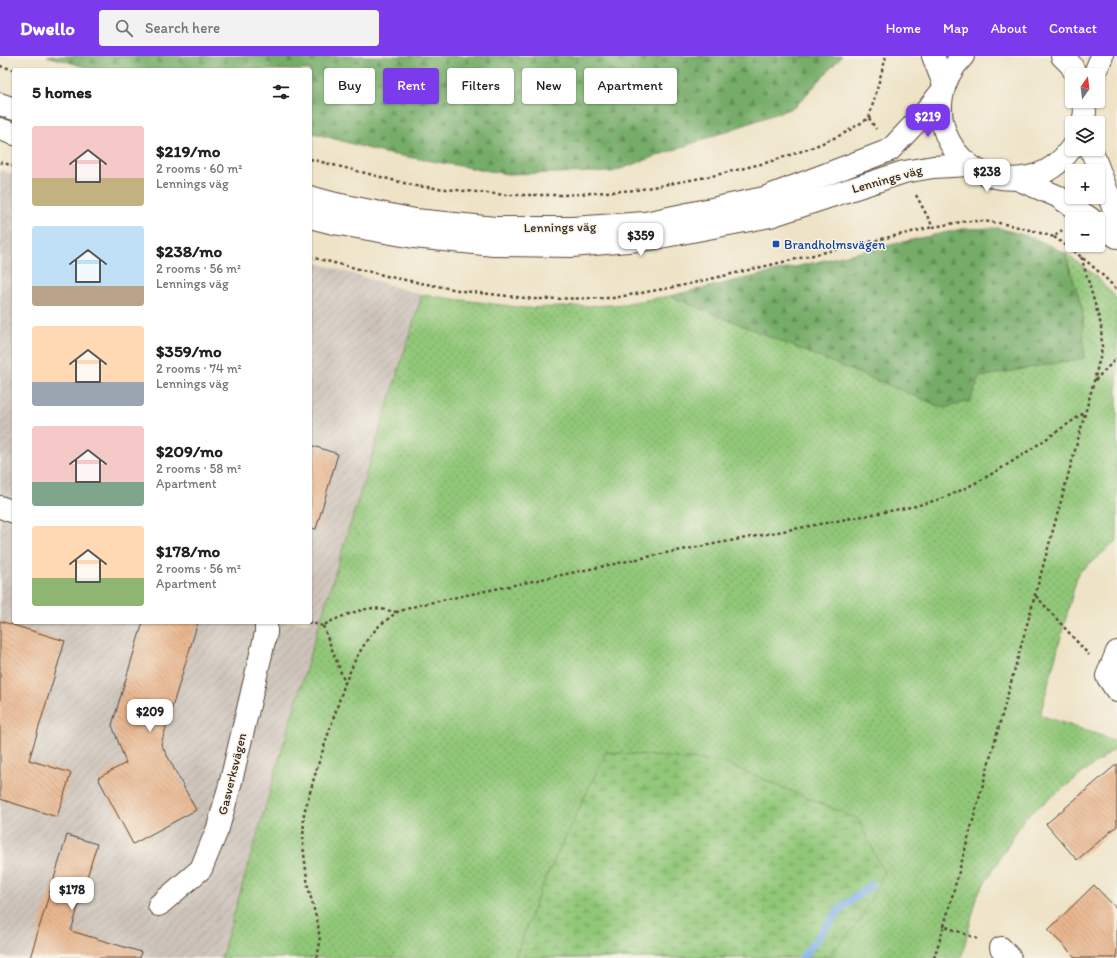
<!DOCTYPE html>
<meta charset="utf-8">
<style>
body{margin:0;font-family:Itim,sans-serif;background:#f2f2f2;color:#202124;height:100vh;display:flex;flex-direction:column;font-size:15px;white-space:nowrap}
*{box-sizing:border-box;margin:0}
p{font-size:13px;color:#757577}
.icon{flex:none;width:22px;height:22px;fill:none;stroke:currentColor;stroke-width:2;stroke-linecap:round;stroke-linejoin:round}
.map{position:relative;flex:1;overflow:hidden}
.sheet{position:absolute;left:12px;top:12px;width:300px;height:556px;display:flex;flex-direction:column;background:#fff;border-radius:4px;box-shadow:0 1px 3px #0004}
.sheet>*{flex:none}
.guide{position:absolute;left:324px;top:12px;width:380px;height:36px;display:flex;gap:8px}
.needle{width:26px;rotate:14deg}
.controls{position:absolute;left:1065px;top:12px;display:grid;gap:8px}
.controls a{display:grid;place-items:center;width:40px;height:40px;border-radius:4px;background:#fff;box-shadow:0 1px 3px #0004;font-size:20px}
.price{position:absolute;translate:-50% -34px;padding:0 9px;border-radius:8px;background:#fff;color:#222;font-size:13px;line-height:26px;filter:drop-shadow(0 1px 2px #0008)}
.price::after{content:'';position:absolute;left:50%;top:24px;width:12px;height:9px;margin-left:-6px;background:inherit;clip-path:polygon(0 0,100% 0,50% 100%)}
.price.current{background:#7c3aed;color:#fff}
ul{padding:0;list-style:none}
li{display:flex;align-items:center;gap:12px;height:100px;padding:0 20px}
li span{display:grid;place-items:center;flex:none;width:112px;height:80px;border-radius:4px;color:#555}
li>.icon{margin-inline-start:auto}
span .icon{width:48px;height:48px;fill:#fffc;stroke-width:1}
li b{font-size:17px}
h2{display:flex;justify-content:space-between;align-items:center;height:48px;padding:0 20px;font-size:17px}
.tag{padding:0 14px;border-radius:4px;background:#fff;box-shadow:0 1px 3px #0004;font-size:14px;line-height:36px}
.tag.current{background:#7c3aed;color:#fff}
header{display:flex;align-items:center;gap:24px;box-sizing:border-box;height:56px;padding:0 20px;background:#7c3aed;color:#fff}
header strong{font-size:19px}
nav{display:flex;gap:22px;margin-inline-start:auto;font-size:14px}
.search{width:280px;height:36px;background:#f2f2f2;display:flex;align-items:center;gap:10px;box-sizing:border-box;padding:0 14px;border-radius:4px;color:#757577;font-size:15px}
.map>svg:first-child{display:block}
</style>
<header>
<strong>Dwello</strong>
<div class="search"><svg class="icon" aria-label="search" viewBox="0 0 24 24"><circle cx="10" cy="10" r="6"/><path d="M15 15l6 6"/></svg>Search here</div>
<nav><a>Home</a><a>Map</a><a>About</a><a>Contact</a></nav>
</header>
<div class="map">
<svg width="1117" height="902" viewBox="0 0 1117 902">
<defs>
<pattern id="industrial-furrows" width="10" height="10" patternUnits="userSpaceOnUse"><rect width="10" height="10" fill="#ccc2b9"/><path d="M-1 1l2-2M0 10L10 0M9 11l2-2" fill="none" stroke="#b0a79f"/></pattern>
<pattern id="grass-dots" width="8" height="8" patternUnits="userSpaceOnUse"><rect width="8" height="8" fill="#91c778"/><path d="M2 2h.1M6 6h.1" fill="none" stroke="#78a262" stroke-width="1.8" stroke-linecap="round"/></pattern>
<pattern id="forest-firs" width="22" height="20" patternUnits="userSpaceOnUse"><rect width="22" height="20" fill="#74ac68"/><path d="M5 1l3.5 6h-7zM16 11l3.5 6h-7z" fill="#608c55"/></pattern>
<pattern id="wetland-marsh" width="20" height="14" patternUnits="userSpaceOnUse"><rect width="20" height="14" fill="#91c778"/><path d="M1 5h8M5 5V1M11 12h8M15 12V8" fill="none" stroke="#78a262"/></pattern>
<pattern id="building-back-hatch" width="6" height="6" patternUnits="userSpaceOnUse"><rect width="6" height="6" fill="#e9b68e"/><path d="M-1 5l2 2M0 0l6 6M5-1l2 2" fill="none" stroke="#be9473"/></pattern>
</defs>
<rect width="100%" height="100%" fill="#f7f3e8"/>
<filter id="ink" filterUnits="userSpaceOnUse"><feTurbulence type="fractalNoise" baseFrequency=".025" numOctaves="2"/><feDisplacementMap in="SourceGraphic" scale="8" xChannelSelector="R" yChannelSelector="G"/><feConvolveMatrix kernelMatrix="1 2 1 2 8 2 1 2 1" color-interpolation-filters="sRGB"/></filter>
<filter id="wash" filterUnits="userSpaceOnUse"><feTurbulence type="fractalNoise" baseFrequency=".012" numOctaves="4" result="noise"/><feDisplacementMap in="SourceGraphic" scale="16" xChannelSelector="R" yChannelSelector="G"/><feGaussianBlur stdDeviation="0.9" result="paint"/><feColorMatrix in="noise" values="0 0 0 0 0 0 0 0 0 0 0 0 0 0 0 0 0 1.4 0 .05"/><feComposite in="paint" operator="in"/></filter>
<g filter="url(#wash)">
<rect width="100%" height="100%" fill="#eee3c6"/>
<!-- industrial -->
<path fill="url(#industrial-furrows)" d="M0 114 14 118V566H310V205L422 239 317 575 221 902H11L0 899Z"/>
<!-- grass -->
<path fill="url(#grass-dots)" stroke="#66784b" d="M1065 197 1096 220 1117 243V485L1078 517 1040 659 1117 685V691L1025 761 978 838 961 902H221L317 575 422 239 526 252 615 249 670 240 944 351 970 345 979 321 1084 301 1083 255Z"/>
<!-- forest -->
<g fill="url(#forest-firs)" stroke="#586b43">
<path d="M47 0H842L795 51 612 116 507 118 384 97 310 76V14H96Z"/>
<path d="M999 172 1034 182 1065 197 1083 255 1084 302 979 321 970 345 944 352 670 240 920 182 962 173Z"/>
</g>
<!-- wetland -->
<path fill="url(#wetland-marsh)" stroke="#66784b" d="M606 696 722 706 858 763 884 817 859 866 827 902H515L542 830Z"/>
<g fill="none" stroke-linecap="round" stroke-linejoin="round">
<!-- stream -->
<path stroke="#80b0eb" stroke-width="8" d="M802 902 839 854 871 829"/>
</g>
<g id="blocks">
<!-- building -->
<g fill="url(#building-back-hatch)">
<path d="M310 389 338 398 316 473 310 472Z"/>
<path d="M0 565 65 585 29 704 71 717 57 761 0 743Z"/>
<path d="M143 566H198L161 688 196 754 133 788 98 722 126 707 112 669Z"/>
<path d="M1117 708V770L1077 804 1046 768Z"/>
<path d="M67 779 97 788 71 875 141 896 140 902H30Z"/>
<path d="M1094 829 1117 853V902H1076L1048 874Z"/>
</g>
</g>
</g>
<g filter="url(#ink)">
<use href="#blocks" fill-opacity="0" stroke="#564637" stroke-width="1"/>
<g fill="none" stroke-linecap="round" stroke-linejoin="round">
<defs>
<g id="minor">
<path d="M933 0 944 28"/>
<path d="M1091 93 1117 162"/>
<path d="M1017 123 1057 140 1091 163"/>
<path d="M1098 168 1117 181"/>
<path d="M0 451 14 456"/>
<path d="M1117 596 1107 620 1117 635"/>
<path d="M159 849 201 813 218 772 231 725 266 577V566"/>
<path d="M1001 892 1010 902"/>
</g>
<g id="major">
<path d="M963 0C912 52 956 136 1028 121 1046 118 1061 107 1072 91"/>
<path d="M1062 0 1071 9 1076 19"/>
<path d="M1094 19 1102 0"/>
<path d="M0 48 14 53"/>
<path d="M1083 67 1085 56 1084 45"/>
<path d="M0 73 14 78"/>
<path d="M310 141 336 148 415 164 495 172H572L645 167 764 142 890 94 922 60 942 35"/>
<path d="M310 161 334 167 414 181 494 189 572 190 650 183 770 160 904 116 933 111 969 109"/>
</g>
</defs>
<!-- minor casing -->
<use href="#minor" stroke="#564637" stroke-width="24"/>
<!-- major casing -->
<use href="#major" stroke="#564637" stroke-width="24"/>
<!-- path -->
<g stroke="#564637" stroke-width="2.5" stroke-dasharray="3 3" stroke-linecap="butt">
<path d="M0 10 15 14"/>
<path d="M869 62 876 73"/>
<path d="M310 103 416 130 506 139H564L636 134 712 120 769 106 811 92 843 78 869 62 886 0"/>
<path d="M0 106 14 110"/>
<path d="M916 139 933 171C945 169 958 166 970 165 999 164 1026 173 1054 181L1062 174"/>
<path d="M1054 181C1077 197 1098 213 1117 234"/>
<path d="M310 201 395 222 463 235 534 243 613 242 680 230 933 171"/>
<path d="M1095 324 1117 302"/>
<path d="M1036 540 1089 599"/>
<path d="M308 566 323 570C333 563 362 552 375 552 382 553 390 555 397 556"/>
<path d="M323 570 345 627"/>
<path d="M944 870 1094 325 1102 293 1101 269 1081 200"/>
<path d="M317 902 320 887 318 868 308 831 303 789 304 757 317 712 345 627 356 602 369 581 380 569 397 556 419 549 666 497 916 450C929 446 943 443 955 437 1001 416 1043 385 1085 356"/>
<path d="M934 902 944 870 978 883"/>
</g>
<!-- minor -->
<use href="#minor" stroke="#fff" stroke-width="22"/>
<!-- major -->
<use href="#major" stroke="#fff" stroke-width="22"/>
</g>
</g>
<!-- markers -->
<rect fill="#1a4fb4" stroke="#f7f3e8" stroke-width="1.5" x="772" y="184" width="8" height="8" rx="2"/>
<g text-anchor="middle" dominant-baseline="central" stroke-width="3" stroke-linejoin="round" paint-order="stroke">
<!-- street labels -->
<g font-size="13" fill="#3b2a1e" stroke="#f7f3e8">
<text transform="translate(887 123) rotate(-16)">Lennings väg</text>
<text transform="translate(560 171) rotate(-1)">Lennings väg</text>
<text transform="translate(232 718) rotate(-76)">Gasverksvägen</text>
</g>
<!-- transit labels -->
<g font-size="13" fill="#164399" stroke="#f7f3e8" text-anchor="start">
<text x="784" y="188">Brandholmsvägen</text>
</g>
</g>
</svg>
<div class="controls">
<a><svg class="needle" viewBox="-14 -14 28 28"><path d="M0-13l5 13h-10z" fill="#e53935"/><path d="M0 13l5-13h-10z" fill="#757577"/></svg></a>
<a><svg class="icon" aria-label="layers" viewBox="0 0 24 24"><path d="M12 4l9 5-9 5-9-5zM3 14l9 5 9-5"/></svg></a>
<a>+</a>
<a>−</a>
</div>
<b class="price current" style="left:928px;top:82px">$219</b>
<b class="price" style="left:987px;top:137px">$238</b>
<b class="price" style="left:641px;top:201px">$359</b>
<b class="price" style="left:150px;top:677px">$209</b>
<b class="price" style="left:72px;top:855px">$178</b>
<div class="guide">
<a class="tag">Buy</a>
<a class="tag current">Rent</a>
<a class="tag">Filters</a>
<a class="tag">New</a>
<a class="tag">Apartment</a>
</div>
<section class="sheet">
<h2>5 homes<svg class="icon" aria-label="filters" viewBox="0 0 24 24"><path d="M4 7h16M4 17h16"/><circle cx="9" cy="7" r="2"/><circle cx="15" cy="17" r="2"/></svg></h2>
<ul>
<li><span style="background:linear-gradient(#f6c9c9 65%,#c2b280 0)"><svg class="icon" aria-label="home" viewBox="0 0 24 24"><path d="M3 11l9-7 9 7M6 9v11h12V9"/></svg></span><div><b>$219/mo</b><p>2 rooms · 60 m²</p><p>Lennings väg</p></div></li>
<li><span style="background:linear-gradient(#bfe0f5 75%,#b9a48a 0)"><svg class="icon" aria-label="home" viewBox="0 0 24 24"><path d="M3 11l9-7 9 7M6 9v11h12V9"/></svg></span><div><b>$238/mo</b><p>2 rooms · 56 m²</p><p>Lennings väg</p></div></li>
<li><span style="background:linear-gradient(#ffd9b3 70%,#9aa5b1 0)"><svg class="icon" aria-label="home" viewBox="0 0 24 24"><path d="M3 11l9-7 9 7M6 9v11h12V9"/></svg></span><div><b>$359/mo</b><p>2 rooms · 74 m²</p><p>Lennings väg</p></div></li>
<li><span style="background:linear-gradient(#f6c9c9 70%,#7fa58c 0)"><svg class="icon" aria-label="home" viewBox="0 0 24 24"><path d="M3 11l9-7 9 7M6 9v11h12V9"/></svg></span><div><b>$209/mo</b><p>2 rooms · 58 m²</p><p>Apartment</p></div></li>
<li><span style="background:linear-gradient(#ffd9b3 65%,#8fb573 0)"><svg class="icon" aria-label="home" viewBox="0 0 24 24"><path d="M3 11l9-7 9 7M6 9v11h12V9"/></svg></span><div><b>$178/mo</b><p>2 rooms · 56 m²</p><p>Apartment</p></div></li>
</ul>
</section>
</div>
